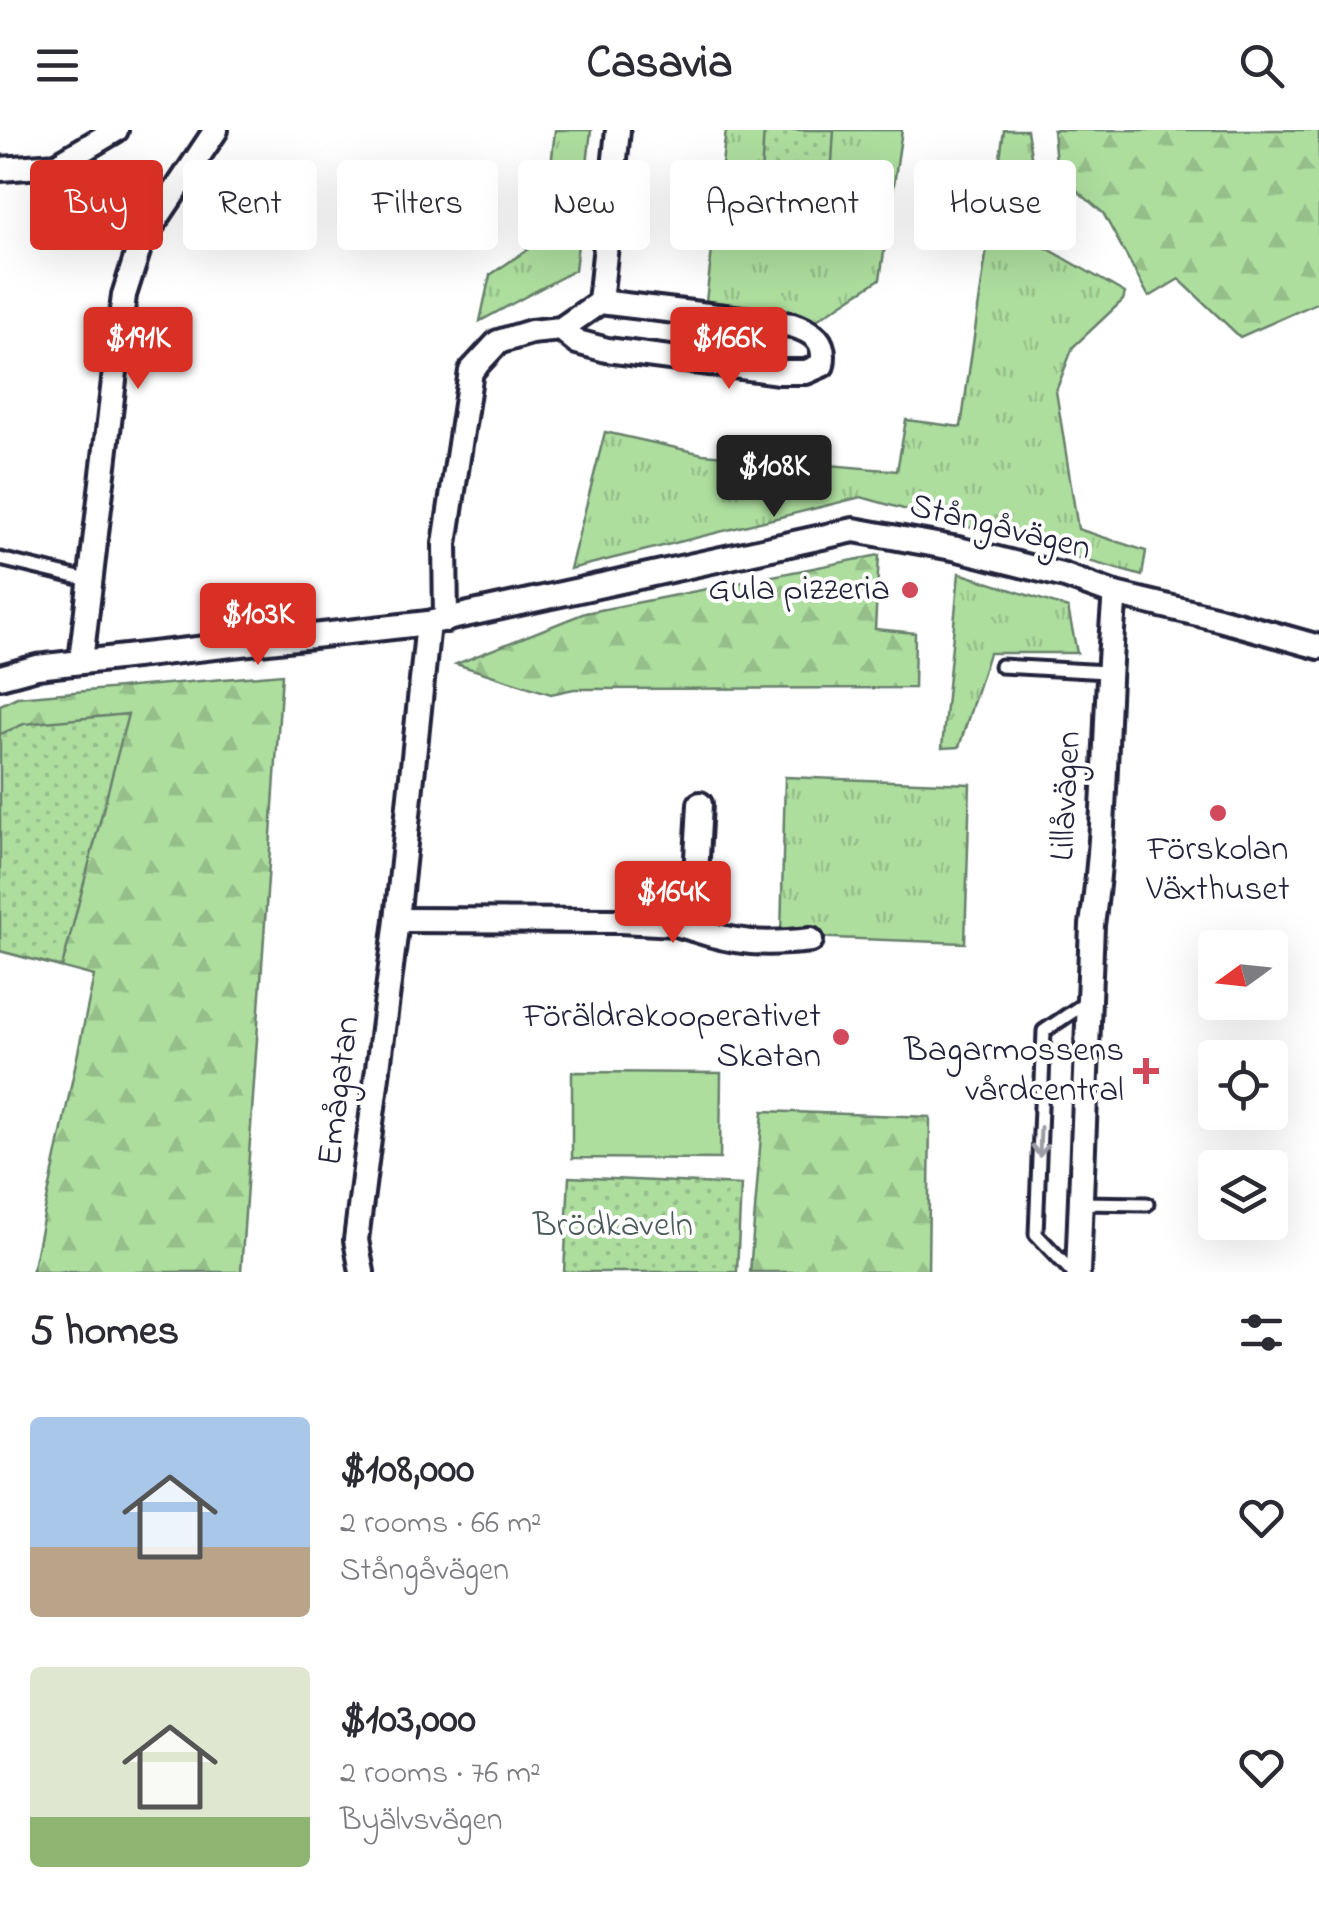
<!DOCTYPE html>
<meta charset="utf-8">
<style>
body{margin:0;font-family:"Indie Flower",sans-serif;background:#f2f2f3;color:#2b2b33;height:100vh;display:flex;flex-direction:column;font-size:38px;white-space:nowrap}
*{box-sizing:border-box;margin:0}
p{font-size:32px;color:#7c7c81}
.icon{flex:none;width:55px;height:55px;fill:none;stroke:currentColor;stroke-width:2;stroke-linecap:round;stroke-linejoin:round}
.map{position:relative;height:1142px;overflow:hidden}
.side{display:flex;flex-direction:column;background:#fff;flex:1}
.side>*{flex:none}
.banner{position:absolute;left:30px;top:30px;width:1260px;height:90px;display:flex;gap:20px}
.needle{width:65px;rotate:255deg}
.controls{position:absolute;left:1198px;top:800px;display:grid;gap:20px}
.controls a{display:grid;place-items:center;width:90px;height:90px;border-radius:10px;background:#fff;box-shadow:0 10px 40px #0002;font-size:50px}
.price{position:absolute;translate:-50% -85px;padding:0 22px;border-radius:10px;background:#d93025;color:#fff;font-size:32px;line-height:65px;filter:drop-shadow(0 2px 5px #0008)}
.price::after{content:'';position:absolute;left:50%;top:60px;width:30px;height:22px;margin-left:-15px;background:inherit;clip-path:polygon(0 0,100% 0,50% 100%)}
.price.on{background:#222;color:#fff}
ul{padding:0;list-style:none}
li{display:flex;align-items:center;gap:30px;height:250px;padding:0 30px}
li span{display:grid;place-items:center;flex:none;width:280px;height:200px;border-radius:10px;color:#555}
li>.icon{margin-inline-start:auto}
span .icon{width:120px;height:120px;fill:#fffc;stroke-width:1}
li b{font-size:42px}
h2{display:flex;justify-content:space-between;align-items:center;height:120px;padding:0 30px;font-size:42px}
.chip{padding:0 35px;border-radius:10px;background:#fff;box-shadow:0 10px 40px #0002;font-size:35px;line-height:90px}
.chip.on{background:#d93025;color:#fff}
header{display:flex;justify-content:space-between;align-items:center;height:130px;padding:0 30px;background:#fff;font-size:45px;font-weight:800}
.map>svg:first-child{display:block}
</style>
<header><svg class="icon" aria-label="menu" viewBox="0 0 24 24"><path d="M4 6h16M4 12h16M4 18h16"/></svg>Casavia<svg class="icon" aria-label="search" viewBox="0 0 24 24"><circle cx="10" cy="10" r="6"/><path d="M15 15l6 6"/></svg></header>
<div class="map">
<svg width="1319" height="1142" viewBox="0 0 1319 1142">
<defs>
<pattern id="grass-tufts" width="24" height="20" patternUnits="userSpaceOnUse" patternTransform="scale(2.5)"><rect width="24" height="20" fill="#adde9e"/><path d="M3 7l-1-3M5 7V3M7 7l1-3M15 17l-1-3M17 17v-4M19 17l1-3" fill="none" stroke="#95be89"/></pattern>
<pattern id="forest-firs" width="22" height="20" patternUnits="userSpaceOnUse" patternTransform="scale(2.5)"><rect width="22" height="20" fill="#adde9e"/><path d="M5 1l3.5 6h-7zM16 11l3.5 6h-7z" fill="#95be89"/></pattern>
<pattern id="park-dots" width="8" height="8" patternUnits="userSpaceOnUse" patternTransform="scale(2.5)"><rect width="8" height="8" fill="#adde9e"/><path d="M2 2h.1M6 6h.1" fill="none" stroke="#95be89" stroke-width="1.8" stroke-linecap="round"/></pattern>
</defs>
<rect width="100%" height="100%" fill="#fff"/>
<filter id="ink" filterUnits="userSpaceOnUse"><feTurbulence type="fractalNoise" baseFrequency=".01" numOctaves="2"/><feDisplacementMap in="SourceGraphic" scale="20" xChannelSelector="R" yChannelSelector="G"/><feConvolveMatrix kernelMatrix="1 2 1 2 8 2 1 2 1" color-interpolation-filters="sRGB"/></filter>
<g filter="url(#ink)">
<!-- grass -->
<g fill="url(#grass-tufts)" stroke="#68806c" stroke-width="2.5">
<path d="M555 0H591L575 140 480 191 490 145 543 109Z"/>
<path d="M726 0H902L880 149 815 191 705 180Z"/>
<path d="M1004 0H1027L1045 117 1125 163 1123 170 1073 217 1056 261 1078 399 1146 421 1142 446 861 367 570 439 605 302 703 324 897 341 906 290 961 297Z"/>
<path d="M959 443 1068 478 1077 523H989L959 617 942 618Z"/>
<path d="M785 647 970 654 965 813 781 806Z"/>
</g>
<!-- forest -->
<g fill="url(#forest-firs)" stroke="#68806c" stroke-width="2.5">
<path d="M1053 0H1319V172L1240 207 1179 149 1149 167 1103 83 1057 43Z"/>
<path d="M879 425 875 499 915 503 914 558 574 559 551 564 456 534 585 483Z"/>
<path d="M282 544 241 1142H32L94 846 0 821V575L17 567Z"/>
<path d="M763 981 930 987 928 1142H750Z"/>
</g>
<!-- park -->
<g fill="url(#park-dots)" stroke="#68806c" stroke-width="2.5">
<path d="M764 0H834L828 96 758 91Z"/>
<path d="M128 584 62 837 0 821V604L24 594Z"/>
<path d="M569 1047 741 1055 737 1142H564Z"/>
</g>
<!-- pitch -->
<path fill="#adde9e" stroke="#68806c" stroke-width="2.5" d="M572 942 721 943 720 1029 572 1028Z"/>
<g fill="none" stroke-linecap="round" stroke-linejoin="round">
<defs>
<g id="lane">
<path d="M0 429 88 450"/>
<path d="M1001 536 1107 542"/>
<path d="M1080 1073 1147 1074"/>
<path d="M1072 1142 1036 1104 1044 901 1087 872"/>
</g>
<g id="street">
<path d="M0 39 57 35 116 0"/>
<path d="M600 172 618 0"/>
<path d="M446 490 445 414 471 241 498 212 531 202 561 199 577 212 607 220 779 242H806L822 235C827 210 813 202 792 195L600 172 561 199"/>
<path d="M81 531 124 165 141 112 216 0"/>
<path d="M0 547 37 537 428 493 854 400 958 419 1065 446 1115 464 1219 489 1319 517"/>
<path d="M700 674 693 799C737 814 765 815 811 810"/>
<path d="M397 790 620 791 676 794 693 799"/>
<path d="M362 1142 356 1110 397 790 428 493"/>
<path d="M1078 1142 1092 795C1108 686 1104 574 1115 464"/>
</g>
</defs>
<!-- lane casing -->
<use href="#lane" stroke="#22223b" stroke-width="19"/>
<!-- street casing -->
<use href="#street" stroke="#22223b" stroke-width="30"/>
<!-- lane -->
<use href="#lane" stroke="#fff" stroke-width="11"/>
<!-- street -->
<use href="#street" stroke="#fff" stroke-width="22"/>
</g>
<!-- one-way arrows -->
<defs><path id="oneway-shaft" d="M-6 0H5M1.5-3L5.5 0L1.5 3" fill="none" stroke-width="1.6" stroke-linecap="round" stroke-linejoin="round" transform="scale(2.5)"/></defs>
<use stroke="#9c9ca7" href="#oneway-shaft" transform="translate(1040 1012) rotate(92)"/>
</g>
<!-- markers -->
<g fill="#d1495b" stroke="#fff" stroke-width="4">
<circle cx="910" cy="460" r="10"/>
<circle cx="1218" cy="683" r="10"/>
<circle cx="841" cy="907" r="10"/>
<path d="M1141 926h10v10h10v10h-10v10h-10v-10h-10v-10h10z"/>
</g>
<g text-anchor="middle" dominant-baseline="central" stroke-width="8" stroke-linejoin="round" paint-order="stroke">
<!-- street labels -->
<g font-size="35" fill="#22223b" stroke="#fff">
<text transform="translate(1000 398) rotate(14)">Stångåvägen</text>
<text transform="translate(1067 666) rotate(-87)">Lillåvägen</text>
<text transform="translate(340 961) rotate(-83)">Emågatan</text>
</g>
<!-- poi labels -->
<g font-size="35" fill="#22223b" stroke="#fff" text-anchor="end">
<text x="890" y="460">Gula pizzeria</text>
<text x="1218" y="720" text-anchor="middle">Förskolan<tspan x="1218" dy="40">Växthuset</tspan></text>
<text x="821" y="887">Föräldrakooperativet<tspan x="821" dy="40">Skatan</tspan></text>
<text x="1124" y="921">Bagarmossens<tspan x="1124" dy="40">vårdcentral</tspan></text>
</g>
<!-- park labels -->
<g font-size="35" fill="#4c5a59" stroke="#fff">
<text x="613" y="1096">Brödkaveln</text>
</g>
</g>
</svg>
<div class="controls">
<a><svg class="needle" viewBox="-14 -14 28 28"><path d="M0-13l5 13h-10z" fill="#e53935"/><path d="M0 13l5-13h-10z" fill="#7c7c81"/></svg></a>
<a><svg class="icon" aria-label="locate" viewBox="0 0 24 24"><circle cx="12" cy="12" r="6"/><path d="M12 2v4M12 18v4M2 12h4M18 12h4"/></svg></a>
<a><svg class="icon" aria-label="layers" viewBox="0 0 24 24"><path d="M12 4l9 5-9 5-9-5zM3 14l9 5 9-5"/></svg></a>
</div>
<b class="price" style="left:138px;top:262px">$191K</b>
<b class="price" style="left:729px;top:262px">$166K</b>
<b class="price on" style="left:774px;top:390px">$108K</b>
<b class="price" style="left:258px;top:538px">$103K</b>
<b class="price" style="left:673px;top:816px">$164K</b>
<div class="banner">
<a class="chip on">Buy</a>
<a class="chip">Rent</a>
<a class="chip">Filters</a>
<a class="chip">New</a>
<a class="chip">Apartment</a>
<a class="chip">House</a>
</div>
</div>
<section class="side">
<h2>5 homes<svg class="icon" aria-label="filters" viewBox="0 0 24 24"><path d="M4 7h16M4 17h16"/><circle cx="9" cy="7" r="2"/><circle cx="15" cy="17" r="2"/></svg></h2>
<ul>
<li><span style="background:linear-gradient(#a9c7e8 65%,#b9a48a 0)"><svg class="icon" aria-label="home" viewBox="0 0 24 24"><path d="M3 11l9-7 9 7M6 9v11h12V9"/></svg></span><div><b>$108,000</b><p>2 rooms · 66 m²</p><p>Stångåvägen</p></div><svg class="icon" aria-label="heart" viewBox="0 0 24 24"><path d="M12 20l-8-8c-3-5 5-10 8-4 3-6 11-1 8 4z"/></svg></li>
<li><span style="background:linear-gradient(#dfe7d0 75%,#8fb573 0)"><svg class="icon" aria-label="home" viewBox="0 0 24 24"><path d="M3 11l9-7 9 7M6 9v11h12V9"/></svg></span><div><b>$103,000</b><p>2 rooms · 76 m²</p><p>Byälvsvägen</p></div><svg class="icon" aria-label="heart" viewBox="0 0 24 24"><path d="M12 20l-8-8c-3-5 5-10 8-4 3-6 11-1 8 4z"/></svg></li>
</ul>
</section>
